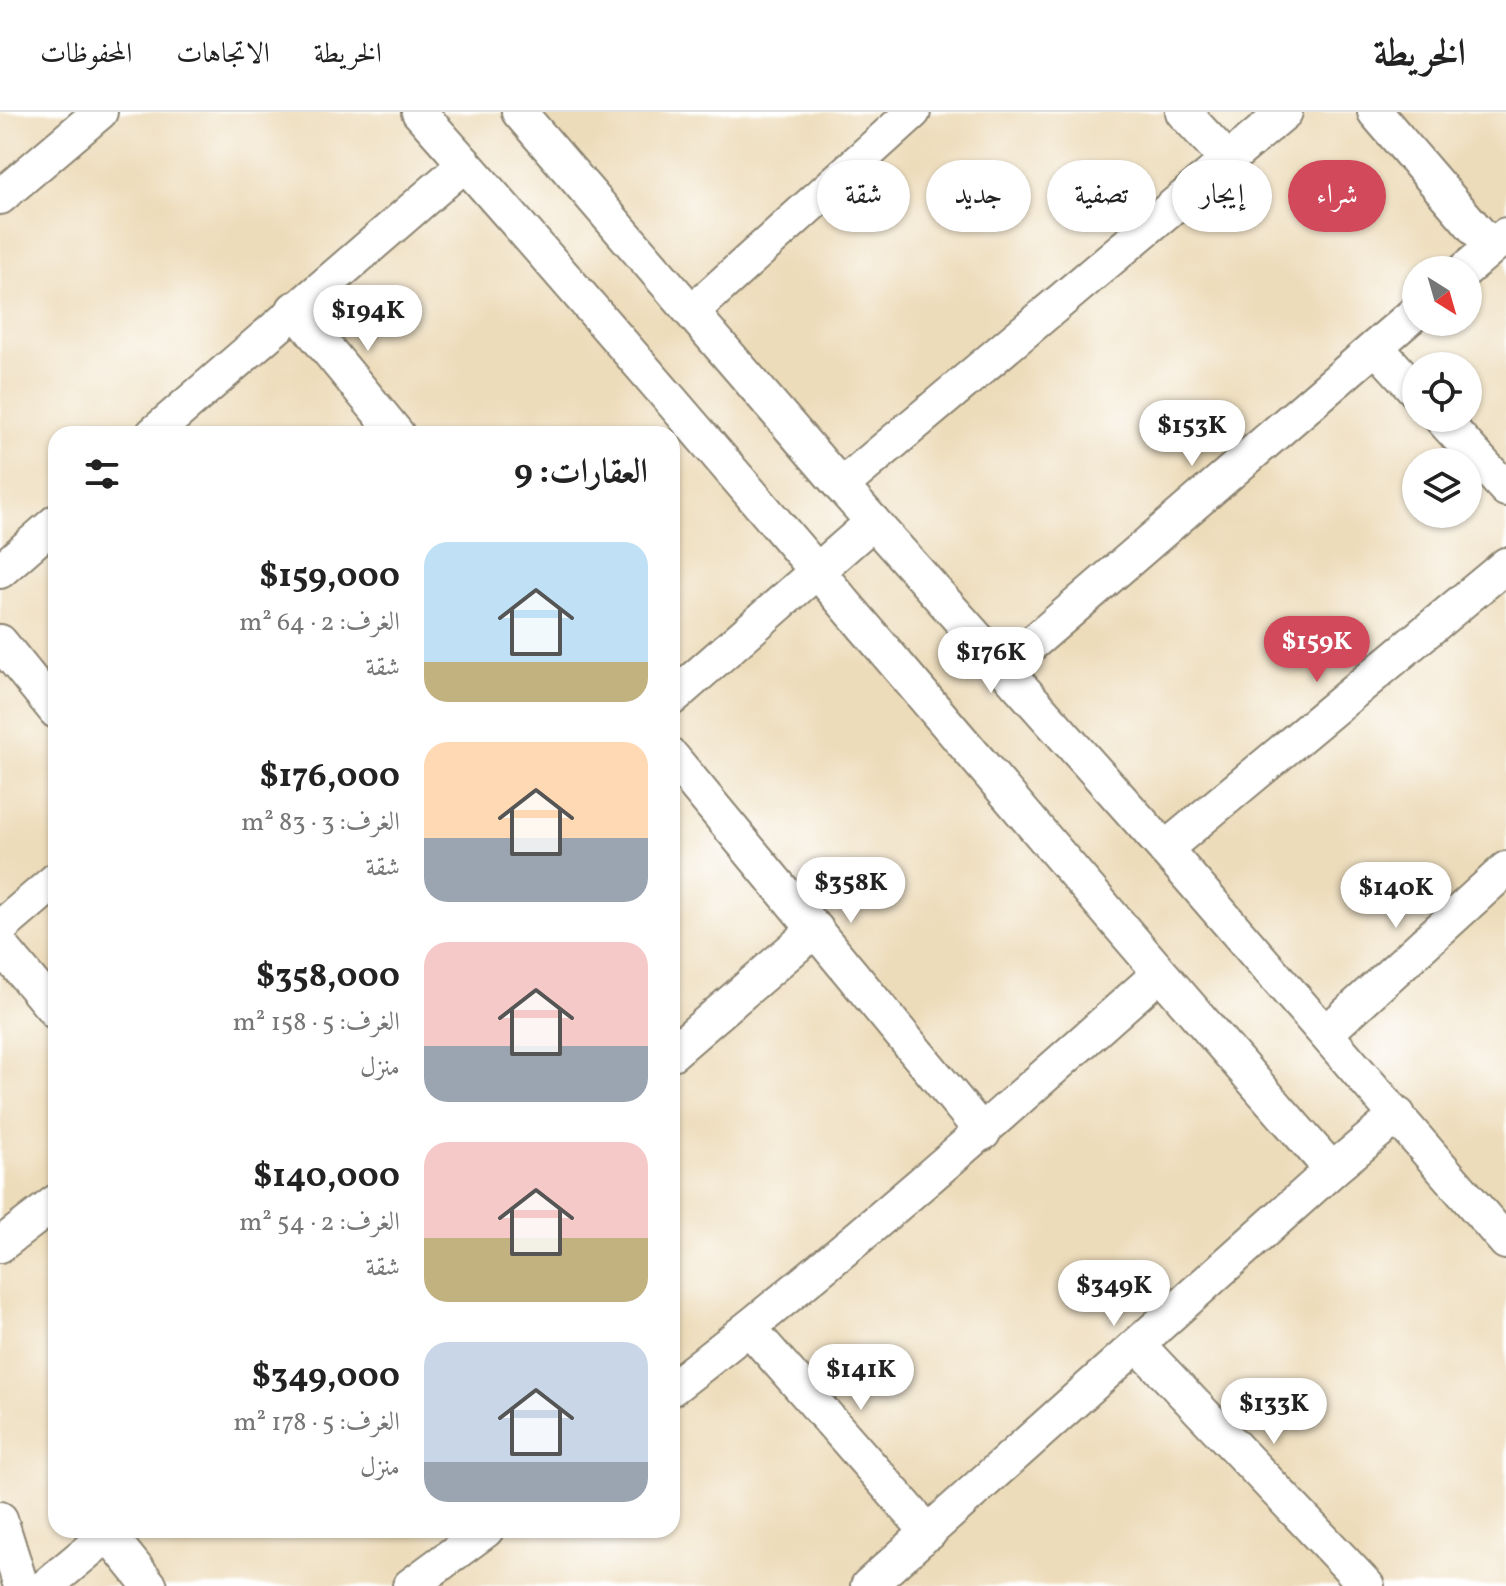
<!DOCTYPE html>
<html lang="ar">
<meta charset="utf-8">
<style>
body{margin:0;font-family:Vollkorn,Amiri,serif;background:#f6f6f6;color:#222;direction:rtl;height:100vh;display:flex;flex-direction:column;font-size:30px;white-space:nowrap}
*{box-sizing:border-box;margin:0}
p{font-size:26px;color:#767676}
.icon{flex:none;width:44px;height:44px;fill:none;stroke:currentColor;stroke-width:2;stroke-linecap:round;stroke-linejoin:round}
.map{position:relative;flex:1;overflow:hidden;direction:ltr}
.sheet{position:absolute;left:48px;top:314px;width:632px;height:1112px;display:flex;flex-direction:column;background:#fff;border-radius:24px;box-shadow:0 2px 6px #0004;direction:rtl}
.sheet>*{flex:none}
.banner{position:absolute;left:704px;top:48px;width:682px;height:72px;direction:rtl;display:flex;gap:16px}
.needle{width:52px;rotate:143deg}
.controls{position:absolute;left:1402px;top:144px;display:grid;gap:16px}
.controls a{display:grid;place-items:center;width:80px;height:80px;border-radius:50%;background:#fff;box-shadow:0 2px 6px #0004;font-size:40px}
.price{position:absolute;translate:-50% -68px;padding:0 18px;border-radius:28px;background:#fff;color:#222;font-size:26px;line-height:52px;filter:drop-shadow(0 2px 4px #0008)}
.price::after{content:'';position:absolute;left:50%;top:48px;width:24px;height:18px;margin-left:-12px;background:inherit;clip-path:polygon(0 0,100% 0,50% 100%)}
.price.on{background:#d1495b;color:#fff}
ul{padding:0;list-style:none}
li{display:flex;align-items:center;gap:24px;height:200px;padding:0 32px}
li span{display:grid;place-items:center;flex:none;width:224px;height:160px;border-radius:24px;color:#555}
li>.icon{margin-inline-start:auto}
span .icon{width:96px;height:96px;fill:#fffc;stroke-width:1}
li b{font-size:34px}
h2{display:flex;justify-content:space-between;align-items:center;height:96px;padding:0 32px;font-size:34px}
.pill{padding:0 28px;border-radius:36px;background:#fff;box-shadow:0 2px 6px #0004;font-size:28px;line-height:72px}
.pill.on{background:#d1495b;color:#fff}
header{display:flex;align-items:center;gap:48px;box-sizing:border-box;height:112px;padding:0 40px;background:#fff;border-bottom:2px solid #e0e0e0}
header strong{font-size:38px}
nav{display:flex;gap:44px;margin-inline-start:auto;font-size:28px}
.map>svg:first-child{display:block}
</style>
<header>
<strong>الخريطة</strong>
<nav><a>الخريطة</a><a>الاتجاهات</a><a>المحفوظات</a></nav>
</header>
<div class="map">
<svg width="1506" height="1474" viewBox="0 0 1506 1474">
<rect width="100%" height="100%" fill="#fff"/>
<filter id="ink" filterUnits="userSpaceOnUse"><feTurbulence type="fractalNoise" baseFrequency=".0125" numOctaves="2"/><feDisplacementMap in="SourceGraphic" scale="16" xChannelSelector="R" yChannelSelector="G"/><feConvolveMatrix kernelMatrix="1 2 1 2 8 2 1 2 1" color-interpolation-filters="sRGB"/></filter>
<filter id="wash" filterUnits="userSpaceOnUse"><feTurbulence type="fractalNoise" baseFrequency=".006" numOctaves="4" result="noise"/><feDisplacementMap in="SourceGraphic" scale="32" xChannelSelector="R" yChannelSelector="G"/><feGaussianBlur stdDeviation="1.8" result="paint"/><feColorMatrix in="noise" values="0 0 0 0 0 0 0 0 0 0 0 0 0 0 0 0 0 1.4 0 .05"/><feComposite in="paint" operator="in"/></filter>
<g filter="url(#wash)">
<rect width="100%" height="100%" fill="#eddcba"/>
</g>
<g filter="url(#ink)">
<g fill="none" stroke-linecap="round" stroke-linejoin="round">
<defs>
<g id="street">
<path d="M419 0C729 348 1024 709 1332 1058"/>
<path d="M519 0 841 374 1165 737 1506 1130"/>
<path d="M1183 0 1228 48"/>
<path d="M1375 0 1491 135"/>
<path d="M0 85 100 0"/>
<path d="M1465 158 1506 123"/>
<path d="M294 197 397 322"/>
<path d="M693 199 913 0"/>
<path d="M1376 235 1416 279"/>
<path d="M1441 306 1506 377"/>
<path d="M153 322 465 52"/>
<path d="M841 374 1285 0"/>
<path d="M0 459 56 410"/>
<path d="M0 530 56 599"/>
<path d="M1005 555 1416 200"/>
<path d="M672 586 873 410"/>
<path d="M672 645 983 1021"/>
<path d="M1165 737 1506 453"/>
<path d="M0 816 56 768"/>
<path d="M0 833 56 900"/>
<path d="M1326 921 1506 757"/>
<path d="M672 941 816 817"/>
<path d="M0 1133 56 1090"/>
<path d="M749 1216 929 1421"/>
<path d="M1138 1233 1367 1474"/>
<path d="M672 1276C841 1146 1000 1004 1159 862"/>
<path d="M0 1407 21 1474"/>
<path d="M108 1422 150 1474"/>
<path d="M46 1474 113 1418"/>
<path d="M410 1474 486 1418"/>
<path d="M868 1474 1332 1058 1398 1003"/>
</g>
</defs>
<!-- street casing -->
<use href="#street" stroke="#8c8472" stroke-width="38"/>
<!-- street -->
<use href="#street" stroke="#fff" stroke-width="34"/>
</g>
</g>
</svg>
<div class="controls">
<a><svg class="needle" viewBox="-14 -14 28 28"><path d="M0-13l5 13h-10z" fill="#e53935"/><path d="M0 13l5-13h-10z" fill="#767676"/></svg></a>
<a><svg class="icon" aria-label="locate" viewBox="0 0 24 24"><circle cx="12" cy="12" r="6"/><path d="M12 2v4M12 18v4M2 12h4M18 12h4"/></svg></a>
<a><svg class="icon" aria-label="layers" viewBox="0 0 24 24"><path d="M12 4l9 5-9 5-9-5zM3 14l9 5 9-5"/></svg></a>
</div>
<b class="price" style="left:368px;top:241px">$194K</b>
<b class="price" style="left:1192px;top:356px">$153K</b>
<b class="price on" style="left:1317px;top:572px">$159K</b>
<b class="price" style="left:991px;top:583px">$176K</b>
<b class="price" style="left:851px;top:813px">$358K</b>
<b class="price" style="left:1396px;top:818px">$140K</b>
<b class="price" style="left:1114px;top:1216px">$349K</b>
<b class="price" style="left:861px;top:1300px">$141K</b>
<b class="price" style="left:1274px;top:1334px">$133K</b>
<div class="banner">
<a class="pill on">شراء</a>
<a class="pill">إيجار</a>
<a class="pill">تصفية</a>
<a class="pill">جديد</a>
<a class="pill">شقة</a>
</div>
<section class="sheet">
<h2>العقارات: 9<svg class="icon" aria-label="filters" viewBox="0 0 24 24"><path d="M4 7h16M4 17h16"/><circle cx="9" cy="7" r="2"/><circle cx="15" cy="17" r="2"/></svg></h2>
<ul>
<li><span style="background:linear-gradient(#bfe0f5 75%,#c2b280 0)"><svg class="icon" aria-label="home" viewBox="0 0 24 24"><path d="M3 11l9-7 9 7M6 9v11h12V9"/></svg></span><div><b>$159,000</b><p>الغرف: 2 · 64 m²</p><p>شقة</p></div></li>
<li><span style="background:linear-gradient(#ffd9b3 60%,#9aa5b1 0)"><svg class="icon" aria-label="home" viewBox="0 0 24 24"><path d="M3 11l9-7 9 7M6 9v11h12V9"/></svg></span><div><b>$176,000</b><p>الغرف: 3 · 83 m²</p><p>شقة</p></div></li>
<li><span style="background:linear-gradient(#f6c9c9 65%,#9aa5b1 0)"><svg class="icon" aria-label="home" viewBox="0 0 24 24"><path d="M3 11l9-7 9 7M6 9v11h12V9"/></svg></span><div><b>$358,000</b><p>الغرف: 5 · 158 m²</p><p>منزل</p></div></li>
<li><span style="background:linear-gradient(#f6c9c9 60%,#c2b280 0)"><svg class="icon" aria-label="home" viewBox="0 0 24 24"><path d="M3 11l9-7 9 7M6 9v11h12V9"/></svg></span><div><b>$140,000</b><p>الغرف: 2 · 54 m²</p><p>شقة</p></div></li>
<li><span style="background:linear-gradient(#c9d6e8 75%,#9aa5b1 0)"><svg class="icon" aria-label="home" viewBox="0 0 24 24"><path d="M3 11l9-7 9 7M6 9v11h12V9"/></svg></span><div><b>$349,000</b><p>الغرف: 5 · 178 m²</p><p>منزل</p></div></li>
</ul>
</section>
</div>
